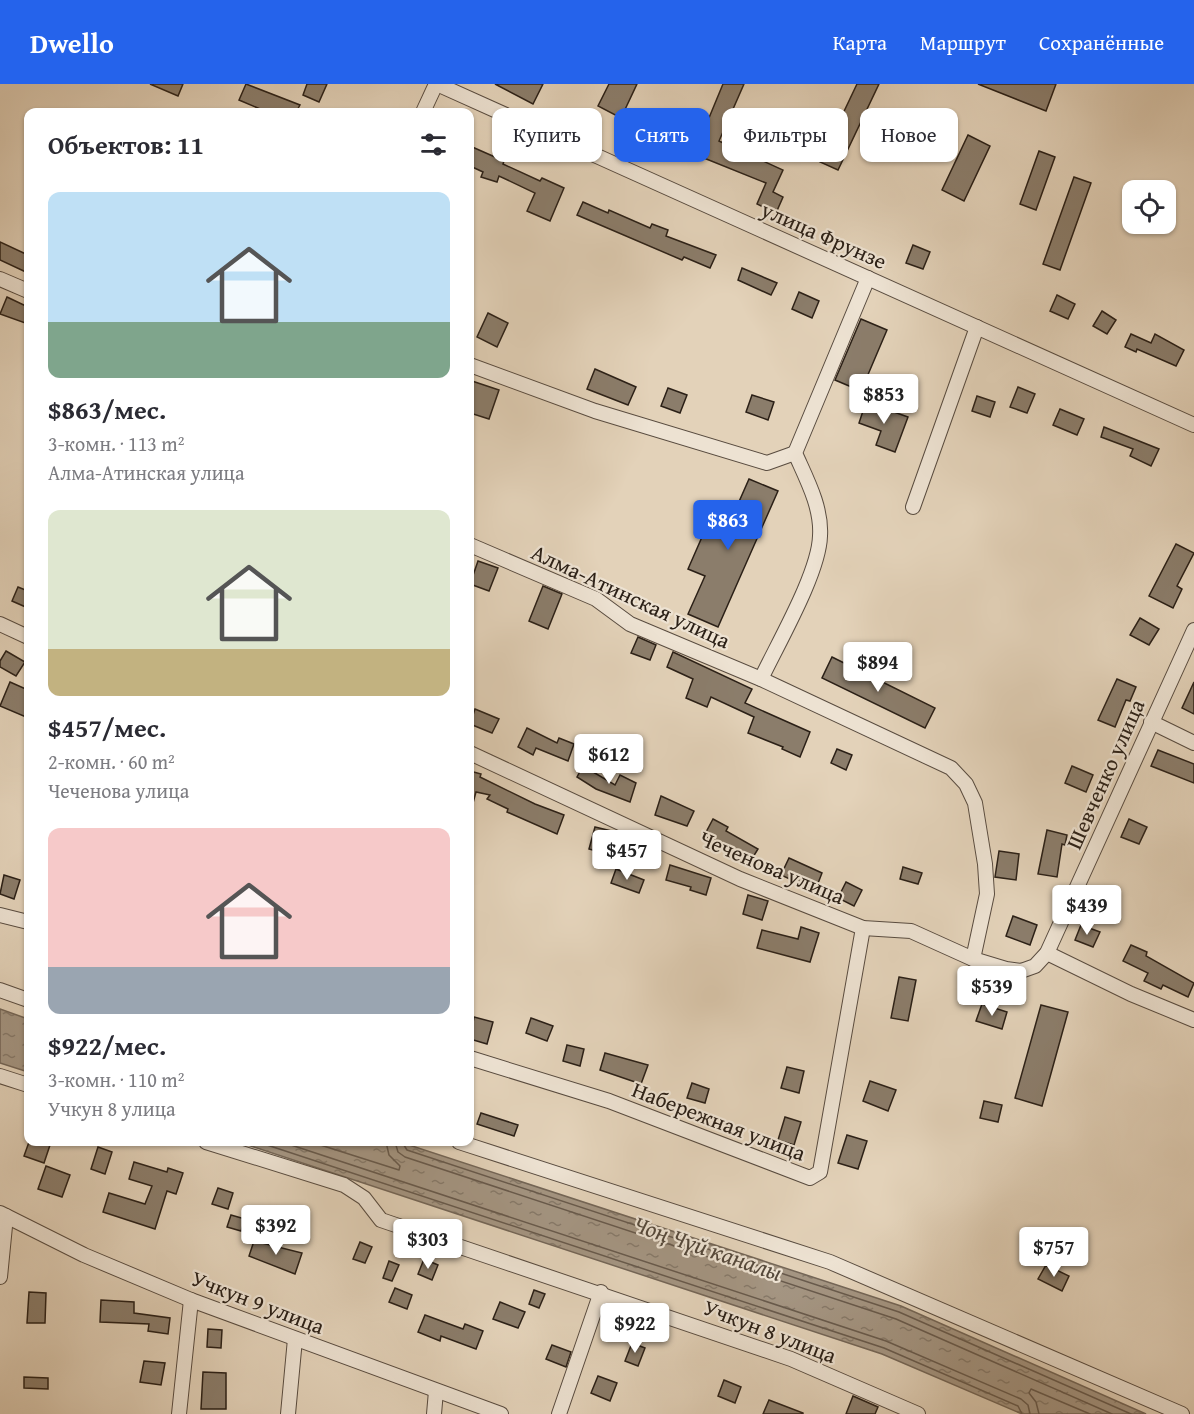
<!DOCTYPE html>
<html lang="ru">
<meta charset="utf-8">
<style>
body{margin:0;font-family:"Gentium Book Plus",serif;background:#f7f7f7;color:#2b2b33;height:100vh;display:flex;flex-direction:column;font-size:22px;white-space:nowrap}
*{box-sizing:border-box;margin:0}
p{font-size:20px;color:#7c7c81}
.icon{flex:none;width:33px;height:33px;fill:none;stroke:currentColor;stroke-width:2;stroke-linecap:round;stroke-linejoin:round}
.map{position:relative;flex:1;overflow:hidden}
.details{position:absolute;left:24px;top:24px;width:450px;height:1038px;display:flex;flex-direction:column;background:#fff;border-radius:12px;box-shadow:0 2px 4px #0004}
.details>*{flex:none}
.guide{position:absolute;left:492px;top:24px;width:570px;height:54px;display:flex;gap:12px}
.tools{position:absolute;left:1122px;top:96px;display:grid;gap:12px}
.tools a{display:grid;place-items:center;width:54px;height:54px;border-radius:12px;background:#fff;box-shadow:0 2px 4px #0004;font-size:30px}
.price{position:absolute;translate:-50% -51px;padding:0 14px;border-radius:6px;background:#fff;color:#222;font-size:20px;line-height:39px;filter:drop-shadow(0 2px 3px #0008)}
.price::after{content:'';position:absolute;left:50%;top:36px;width:18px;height:14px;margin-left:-9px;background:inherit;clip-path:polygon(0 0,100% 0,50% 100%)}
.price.on{background:#2563eb;color:#fff}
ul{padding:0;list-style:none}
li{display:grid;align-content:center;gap:12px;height:318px;padding:0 24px}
li span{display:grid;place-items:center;height:186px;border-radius:12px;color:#555}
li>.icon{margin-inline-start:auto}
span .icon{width:108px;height:108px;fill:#fffc;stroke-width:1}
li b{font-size:26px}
h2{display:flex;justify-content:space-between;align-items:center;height:72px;padding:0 24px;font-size:26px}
.tag{padding:0 21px;border-radius:12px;background:#fff;box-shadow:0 2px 4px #0004;font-size:21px;line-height:54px}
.tag.on{background:#2563eb;color:#fff}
header{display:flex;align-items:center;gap:36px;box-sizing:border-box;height:84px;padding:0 30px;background:#2563eb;color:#fff}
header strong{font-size:28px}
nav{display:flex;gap:33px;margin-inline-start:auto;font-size:21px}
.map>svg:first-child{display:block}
</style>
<header>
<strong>Dwello</strong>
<nav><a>Карта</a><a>Маршрут</a><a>Сохранённые</a></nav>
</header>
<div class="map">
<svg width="1194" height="1330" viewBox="0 0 1194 1330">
<defs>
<pattern id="water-ripples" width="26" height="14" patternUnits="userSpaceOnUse" patternTransform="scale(1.5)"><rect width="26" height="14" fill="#a49582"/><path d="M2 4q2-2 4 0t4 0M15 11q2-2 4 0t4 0" fill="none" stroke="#867969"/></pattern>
</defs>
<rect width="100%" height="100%" fill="#e3d2b9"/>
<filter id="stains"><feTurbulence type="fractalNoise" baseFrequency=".00333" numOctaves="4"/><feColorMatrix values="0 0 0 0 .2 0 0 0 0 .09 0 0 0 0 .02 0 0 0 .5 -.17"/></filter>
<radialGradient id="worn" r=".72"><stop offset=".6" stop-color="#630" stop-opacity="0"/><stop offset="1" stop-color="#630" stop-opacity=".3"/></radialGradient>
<!-- water -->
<g fill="url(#water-ripples)" stroke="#746657" stroke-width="1.5">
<path d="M0 925 28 935V988L0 979Z"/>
<path d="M239 1058H400L901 1222 1146 1330H1022L882 1270Z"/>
</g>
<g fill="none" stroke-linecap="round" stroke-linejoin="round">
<!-- shore -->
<g stroke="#685a4c" stroke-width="1.5">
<path d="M258 1058 884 1264 1018 1322 1022 1330"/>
<path d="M282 1058 886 1257 1021 1315 1028 1321 1030 1330"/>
<path d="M311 1058 399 1086 400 1082 389 1071 386 1058"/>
<path d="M395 1058 398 1068 405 1073 896 1235 1112 1330"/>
<path d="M402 1058 407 1066 899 1228 1131 1330"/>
<path d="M1039 1330 1036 1318 1029 1309 1031 1305 1090 1330"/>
</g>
</g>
<!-- building -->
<g fill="#8b7d6b" stroke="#2b2017" stroke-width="1.5">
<path d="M150 0H183L178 12Z"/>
<path d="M246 0 300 21 296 28H267L239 16Z"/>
<path d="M307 0H327L319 18 303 11Z"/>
<path d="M495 0H543L533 20Z"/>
<path d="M609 0H637L621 34 598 22Z"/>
<path d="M723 0H744L719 57 783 86 773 108 783 113 776 129 757 120 766 99 694 70Z"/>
<path d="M857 0H879L838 86 820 78Z"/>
<path d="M978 0H1056L1046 27Z"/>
<path d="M968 51 990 62 964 117 942 106Z"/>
<path d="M470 62 504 77 503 80 540 97 542 94 564 104 550 137 527 127 535 109 499 92 497 98 481 93 483 88 470 82Z"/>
<path d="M1039 67 1055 73 1036 126 1020 120Z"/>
<path d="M1074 93 1091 99 1060 186 1043 180Z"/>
<path d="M583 118 608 129 609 126 650 144 652 140 668 146 666 152 716 171 710 184 684 173 682 176 577 131Z"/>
<path d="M0 158 28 171V189L0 176Z"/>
<path d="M913 161 930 168 923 185 906 179Z"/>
<path d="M742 184 777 199 771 211 738 196Z"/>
<path d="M799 208 819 217 812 234 792 225Z"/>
<path d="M1057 211 1075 220 1068 235 1050 227Z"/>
<path d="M7 213 28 223V240L0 230Z"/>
<path d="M1102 227 1116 236 1107 250 1093 242Z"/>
<path d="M488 229 508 239 497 263 477 253Z"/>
<path d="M861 235 887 246 861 307 835 296Z"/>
<path d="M1131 250 1151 259 1155 250 1184 266 1176 282 1137 265 1136 268 1125 263Z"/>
<path d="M595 285 636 303 628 321 587 305Z"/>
<path d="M472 297 499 306 489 335 470 329Z"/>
<path d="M1018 303 1035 310 1027 329 1010 323Z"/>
<path d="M668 304 687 311 680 329 661 322Z"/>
<path d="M752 311 774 318 768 336 746 328Z"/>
<path d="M977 312 995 318 990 333 972 327Z"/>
<path d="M866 318 908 333 895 368 876 361 881 347 859 339Z"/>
<path d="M1060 325 1084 335 1077 351 1053 341Z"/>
<path d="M1104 343 1159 365 1151 382 1130 372 1133 365 1101 353Z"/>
<path d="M749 395 778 407 718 543 688 530 705 492 688 485 716 421 734 429Z"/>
<path d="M1176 460 1194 469 1177 502 1182 505 1173 524 1149 512Z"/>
<path d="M478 477 498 484 489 507 470 500Z"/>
<path d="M543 502 562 510 548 545 529 537Z"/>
<path d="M18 503 28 507V524L12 517Z"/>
<path d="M1140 534 1159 545 1149 561 1130 551Z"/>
<path d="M638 553 656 561 650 576 631 569Z"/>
<path d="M6 567 25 578 16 592 0 583V577Z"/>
<path d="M673 568 752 605 745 619 810 648 800 673 782 665 783 663 748 649 754 633 711 613 707 623 686 614 693 595 667 583Z"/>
<path d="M832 573 935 624 925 644 822 594Z"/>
<path d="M1117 595 1136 603 1130 617 1126 616 1115 643 1098 636Z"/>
<path d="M10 598 28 606V626L26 633 0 622Z"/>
<path d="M1194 598V630L1182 624Z"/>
<path d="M475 625 499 635 492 649 470 640Z"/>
<path d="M527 644 557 659 559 654 574 660 568 677 536 664 533 671 518 663Z"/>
<path d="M837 665 852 671 846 686 831 679Z"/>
<path d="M1158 666 1194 680V699L1151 682Z"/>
<path d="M583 682 615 701 620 691 636 699 630 718 596 705 577 693Z"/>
<path d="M1072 682 1093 691 1086 708 1065 699Z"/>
<path d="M470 687 481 690 480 693 535 720 564 731 557 750 507 728 508 725 487 715 490 711 476 708 473 719H470Z"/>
<path d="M661 712 694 727 687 742 655 731Z"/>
<path d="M713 735 728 743 726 747 758 765 750 778 704 752Z"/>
<path d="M1129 735 1147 743 1139 760 1121 753Z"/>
<path d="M595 743 612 747 611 754 625 756 621 774 589 765Z"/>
<path d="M1047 746 1067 751 1065 761 1062 760 1057 793 1038 790Z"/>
<path d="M999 767 1019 770 1016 796 995 793Z"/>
<path d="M789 774 822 789 815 807 781 791Z"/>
<path d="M670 781 711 794 706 811 690 806 691 803 666 796Z"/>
<path d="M903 783 922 789 918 800 900 795Z"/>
<path d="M616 785 644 796 639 809 611 799Z"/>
<path d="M4 791 20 796 14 815 0 810Z"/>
<path d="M846 798 862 806 854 822 838 814Z"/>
<path d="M748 811 768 817 762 836 743 830Z"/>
<path d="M1013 832 1037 841 1030 861 1006 852Z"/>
<path d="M1081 841 1100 848 1093 863 1075 856Z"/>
<path d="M801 843 819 849 810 878 757 864 762 846 798 855Z"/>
<path d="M1131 861 1147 868 1146 872 1194 899 1188 913 1163 901 1161 905 1144 897 1148 889 1123 877Z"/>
<path d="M899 893 916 896 908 937 891 934Z"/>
<path d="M982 920 1007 928 1002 945 976 937Z"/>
<path d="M1041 921 1068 928 1042 1022 1015 1014Z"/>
<path d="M474 933 493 938 487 960 470 955Z"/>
<path d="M531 934 553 942 547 957 526 949Z"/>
<path d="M567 961 584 965 580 982 563 977Z"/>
<path d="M605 969 648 981 641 1000 600 986Z"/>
<path d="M787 983 804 987 799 1009 781 1004Z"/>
<path d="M870 997 896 1006 888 1027 863 1017Z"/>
<path d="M692 999 709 1005 705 1019 687 1014Z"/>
<path d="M984 1017 1002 1021 998 1038 980 1034Z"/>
<path d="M481 1029 518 1041 514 1052 477 1040Z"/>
<path d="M785 1033 801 1038 794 1061 778 1056Z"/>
<path d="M847 1051 867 1057 858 1085 838 1079Z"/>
<path d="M29 1058 50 1061 44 1079 24 1072Z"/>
<path d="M98 1063 112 1068 105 1090 91 1085Z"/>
<path d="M134 1078 167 1088 168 1084 183 1089 176 1110 167 1107 155 1145 103 1128 109 1109 145 1120 152 1102 129 1095Z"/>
<path d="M46 1082 70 1091 62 1113 38 1105Z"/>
<path d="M218 1104 233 1109 228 1125 212 1120Z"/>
<path d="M231 1131 245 1135 241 1147 227 1143Z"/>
<path d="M254 1157 302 1169 295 1190 249 1172Z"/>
<path d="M360 1158 372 1163 365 1179 353 1175Z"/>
<path d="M424 1175 438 1181 432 1196 418 1190Z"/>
<path d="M389 1177 399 1181 392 1197 383 1194Z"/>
<path d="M1046 1181 1069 1192 1062 1207 1038 1195Z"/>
<path d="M395 1204 412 1211 407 1225 389 1218Z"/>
<path d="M534 1206 545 1210 539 1224 529 1220Z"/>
<path d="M29 1208 46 1209 45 1239H27Z"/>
<path d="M101 1216 134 1218V1229L170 1234 168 1250 148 1247 149 1240 100 1238Z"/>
<path d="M500 1218 525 1228 518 1244 493 1235Z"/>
<path d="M425 1231 463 1245 465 1240 483 1247 476 1265 441 1252 440 1257 418 1248Z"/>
<path d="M208 1245 222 1246 221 1264 207 1263Z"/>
<path d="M632 1259 645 1264 638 1282 625 1277Z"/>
<path d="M552 1261 571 1268 566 1283 546 1275Z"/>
<path d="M144 1277 165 1279 161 1301 140 1298Z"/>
<path d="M203 1288 226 1289V1325H201Z"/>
<path d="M598 1292 617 1299 610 1317 591 1309Z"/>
<path d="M24 1293 48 1294V1305L24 1304Z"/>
<path d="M724 1296 741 1303 735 1319 718 1312Z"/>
<path d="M853 1312 878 1323 875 1330H846Z"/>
<path d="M769 1316 803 1329V1330H763Z"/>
</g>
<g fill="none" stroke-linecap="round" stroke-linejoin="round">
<defs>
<g id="street">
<path d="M437 0 1194 341"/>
<path d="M423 28 436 0"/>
<path d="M0 195 28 207"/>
<path d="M470 281 595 327 767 379 795 369"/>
<path d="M913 423 977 243"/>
<path d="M470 461 596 515 630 540 761 595 951 684 966 700 975 719 985 780 987 810 973 875"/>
<path d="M0 540 28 553"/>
<path d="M761 595C778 559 819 489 820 452 822 423 806 394 795 369L868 194"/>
<path d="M1151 638 1194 659"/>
<path d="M470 669 740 795 863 844 911 847 973 875 1006 885 1021 887 1035 882 1047 869 1194 546"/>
<path d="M0 831 28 838"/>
<path d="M1047 869 1131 910 1194 936"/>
<path d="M0 906 28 916"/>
<path d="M470 974 609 1017 810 1094 820 1088 863 844"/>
<path d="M0 992 28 1001"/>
<path d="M206 1058 344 1101 364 1114 381 1136 791 1275 918 1330"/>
<path d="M459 1058 830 1178 1182 1330"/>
<path d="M0 1129 84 1171 191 1216 501 1330"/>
<path d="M0 1193 6 1132"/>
<path d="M179 1330 191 1216"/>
<path d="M288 1330 295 1255"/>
<path d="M434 1330 436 1307"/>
<path d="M559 1330 601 1208"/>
</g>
</defs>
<!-- street casing -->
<use href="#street" stroke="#594c40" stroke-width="16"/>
<!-- street -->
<use href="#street" stroke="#ede2d2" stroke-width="14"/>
</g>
<g text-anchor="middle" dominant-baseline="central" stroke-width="4.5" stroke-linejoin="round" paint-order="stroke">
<!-- street labels -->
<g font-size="22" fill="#2b2017" stroke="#ede2d2">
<text transform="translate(824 151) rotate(24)">улица Фрунзе</text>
<text transform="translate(631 512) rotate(25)">Алма-Атинская улица</text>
<text transform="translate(1105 690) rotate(-66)">Шевченко улица</text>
<text transform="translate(772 783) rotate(23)">Чеченова улица</text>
<text transform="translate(719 1037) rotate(21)">Набережная улица</text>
<text transform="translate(258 1218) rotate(21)">Учкун 9 улица</text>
<text transform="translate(770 1247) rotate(21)">Учкун 8 улица</text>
</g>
<!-- water labels -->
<g font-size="24" font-style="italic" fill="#55493c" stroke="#ede2d2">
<text transform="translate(708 1164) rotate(19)">Чоң Чүй каналы</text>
</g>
</g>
<rect width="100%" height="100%" filter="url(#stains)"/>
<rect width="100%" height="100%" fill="url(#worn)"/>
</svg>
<div class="tools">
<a><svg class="icon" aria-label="locate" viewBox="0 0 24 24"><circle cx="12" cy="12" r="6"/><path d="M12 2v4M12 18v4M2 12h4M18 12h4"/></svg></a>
</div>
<b class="price" style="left:884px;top:341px">$853</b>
<b class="price on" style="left:728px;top:467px">$863</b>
<b class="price" style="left:878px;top:609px">$894</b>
<b class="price" style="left:609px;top:701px">$612</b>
<b class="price" style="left:627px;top:797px">$457</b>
<b class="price" style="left:1087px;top:852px">$439</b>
<b class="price" style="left:992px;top:933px">$539</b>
<b class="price" style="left:276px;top:1172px">$392</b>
<b class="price" style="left:428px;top:1186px">$303</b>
<b class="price" style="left:1054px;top:1194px">$757</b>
<b class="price" style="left:635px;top:1270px">$922</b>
<div class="guide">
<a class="tag">Купить</a>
<a class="tag on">Снять</a>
<a class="tag">Фильтры</a>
<a class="tag">Новое</a>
</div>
<section class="details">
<h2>Объектов: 11<svg class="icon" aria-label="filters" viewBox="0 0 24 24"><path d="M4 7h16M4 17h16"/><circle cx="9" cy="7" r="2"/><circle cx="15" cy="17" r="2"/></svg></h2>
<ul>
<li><span style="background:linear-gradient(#bfe0f5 70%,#7fa58c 0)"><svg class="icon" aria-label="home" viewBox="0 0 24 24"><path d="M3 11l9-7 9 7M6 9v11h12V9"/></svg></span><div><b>$863/мес.</b><p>3-комн. · 113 m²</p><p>Алма-Атинская улица</p></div></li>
<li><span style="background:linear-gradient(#dfe7d0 75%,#c2b280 0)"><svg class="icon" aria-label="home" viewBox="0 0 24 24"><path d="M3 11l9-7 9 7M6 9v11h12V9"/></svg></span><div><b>$457/мес.</b><p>2-комн. · 60 m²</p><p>Чеченова улица</p></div></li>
<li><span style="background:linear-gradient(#f6c9c9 75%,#9aa5b1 0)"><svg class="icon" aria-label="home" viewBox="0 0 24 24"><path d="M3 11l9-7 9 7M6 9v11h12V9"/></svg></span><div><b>$922/мес.</b><p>3-комн. · 110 m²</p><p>Учкун 8 улица</p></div></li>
</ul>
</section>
</div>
